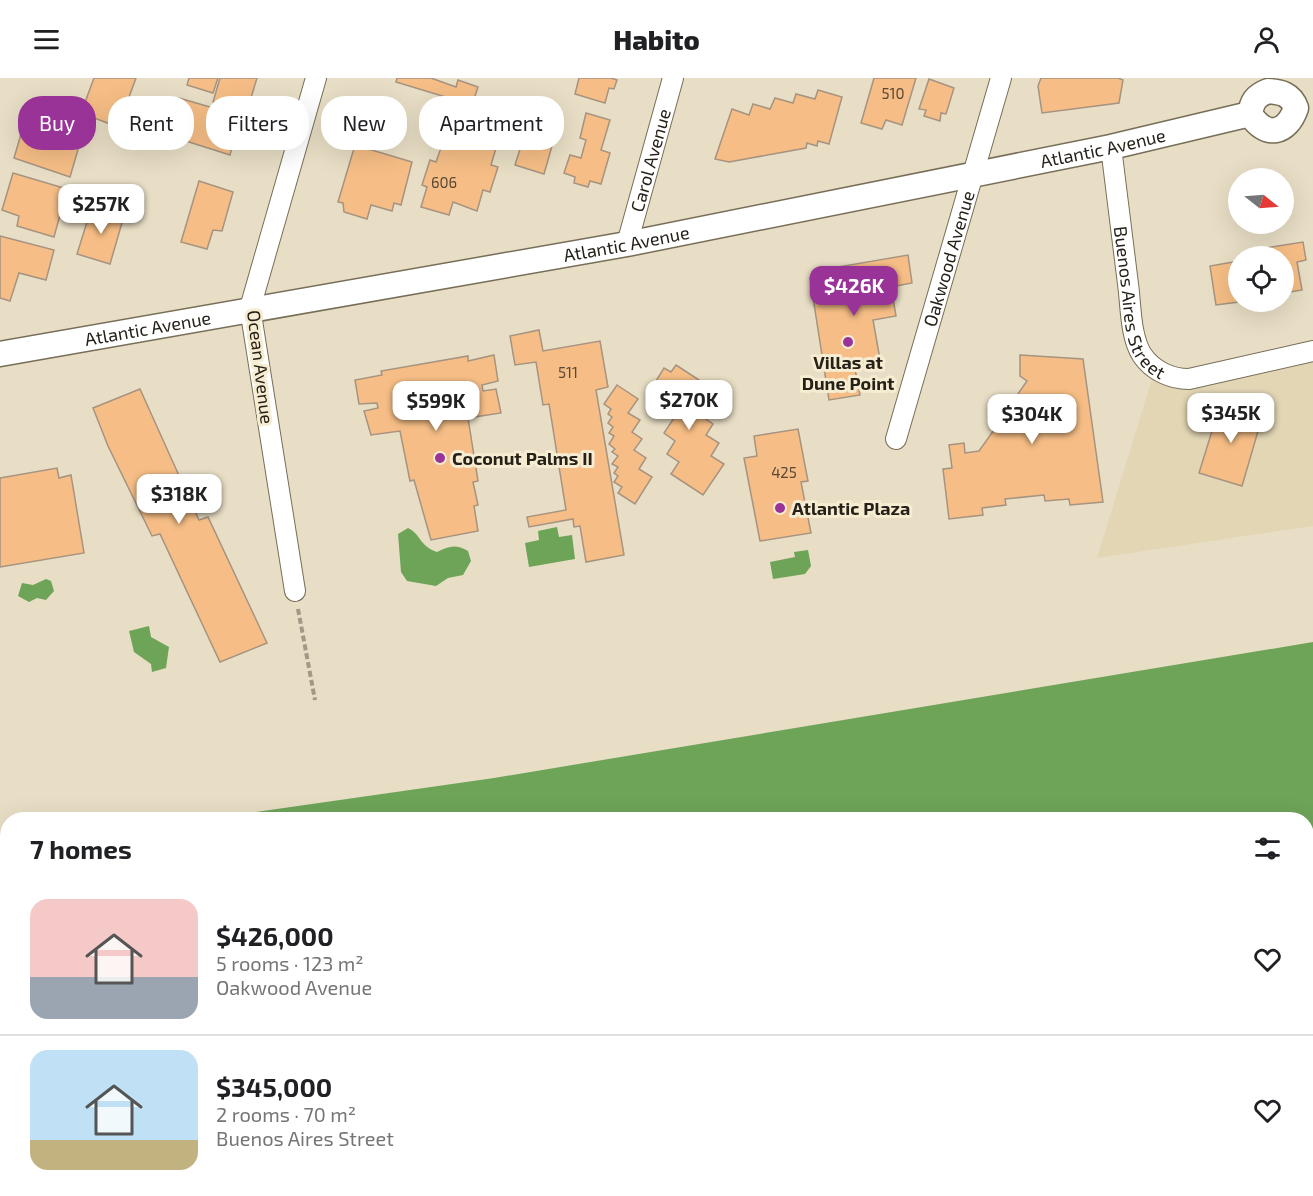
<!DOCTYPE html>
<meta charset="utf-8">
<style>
body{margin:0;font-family:"Exo 2",sans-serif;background:#f2f2f2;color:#202124;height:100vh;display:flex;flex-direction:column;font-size:22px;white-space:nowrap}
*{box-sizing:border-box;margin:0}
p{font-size:20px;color:#757577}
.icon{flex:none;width:33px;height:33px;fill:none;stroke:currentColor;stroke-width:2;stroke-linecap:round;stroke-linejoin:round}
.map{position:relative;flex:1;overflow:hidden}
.side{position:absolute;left:0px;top:734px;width:1314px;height:386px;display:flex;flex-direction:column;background:#fff;border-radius:24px 24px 0 0;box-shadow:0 6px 24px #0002}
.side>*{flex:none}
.guide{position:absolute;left:18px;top:18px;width:600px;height:54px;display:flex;gap:12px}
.needle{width:39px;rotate:107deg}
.fabs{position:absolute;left:1228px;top:90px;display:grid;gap:12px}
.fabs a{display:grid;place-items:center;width:66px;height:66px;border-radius:50%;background:#fff;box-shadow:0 6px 24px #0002;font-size:30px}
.price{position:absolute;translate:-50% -51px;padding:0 14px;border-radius:12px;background:#fff;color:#222;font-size:20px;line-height:39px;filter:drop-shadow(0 2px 3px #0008)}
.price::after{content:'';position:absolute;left:50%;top:36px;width:18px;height:14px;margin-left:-9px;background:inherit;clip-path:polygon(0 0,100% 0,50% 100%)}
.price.on{background:#993398;color:#fff}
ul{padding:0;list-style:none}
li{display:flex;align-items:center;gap:18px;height:150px;padding:0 30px}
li+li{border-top:2px solid #e0e0e0}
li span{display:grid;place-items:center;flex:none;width:168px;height:120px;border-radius:18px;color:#555}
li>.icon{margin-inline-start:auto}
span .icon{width:72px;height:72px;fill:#fffc;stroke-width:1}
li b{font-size:26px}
h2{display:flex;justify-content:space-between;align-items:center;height:72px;padding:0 30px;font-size:26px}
.tag{padding:0 21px;border-radius:24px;background:#fff;box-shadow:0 6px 24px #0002;font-size:21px;line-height:54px}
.tag.on{background:#993398;color:#fff}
header{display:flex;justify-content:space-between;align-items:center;height:78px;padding:0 30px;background:#fff;font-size:27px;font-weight:800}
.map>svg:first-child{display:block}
</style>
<header><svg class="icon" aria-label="menu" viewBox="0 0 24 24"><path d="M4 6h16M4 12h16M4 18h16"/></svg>Habito<svg class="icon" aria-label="person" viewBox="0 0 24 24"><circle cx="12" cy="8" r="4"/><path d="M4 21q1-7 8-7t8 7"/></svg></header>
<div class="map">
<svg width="1313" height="1118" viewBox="0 0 1313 1118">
<rect width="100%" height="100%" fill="#e8dec5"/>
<!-- built -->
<path fill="#e2d6b5" d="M1313 284V448L1097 480 1152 301 1176 311 1204 309Z"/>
<!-- water -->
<g fill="#6da458">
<path d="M557 449 559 459 572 457 575 481 529 489 525 465 539 462 538 453Z"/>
<path d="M408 450C421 456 419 468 437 474 449 468 456 466 468 473L471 483 463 497 448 500 436 508 407 503 401 494 398 456Z"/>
<path d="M808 472 811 488 805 496 773 501 770 484 795 479 794 474Z"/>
<path d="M46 501 51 503 54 513 46 522 37 520 29 524 18 518 22 505 33 507Z"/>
<path d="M149 548 151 559 169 569 166 590 152 594 151 586 134 574 129 553Z"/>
<path d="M1313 564V1118H0V774L7 773 8 1112H1306V741H207L494 700Z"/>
</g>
<!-- building -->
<g fill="#f6be86" stroke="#a69380" stroke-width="1.5">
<path d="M94 0H136L118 49 81 35Z"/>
<path d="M189 0H218L213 15 187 7Z"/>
<path d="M220 0H257L247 33 213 24Z"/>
<path d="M397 0H431L456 9 458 2 478 9 472 27 396 4Z"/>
<path d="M579 0H611L617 2 614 11 609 10 605 25 575 16Z"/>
<path d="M874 0H916L902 47 886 42 882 51 861 45Z"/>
<path d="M1041 0H1118L1123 2 1119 25 1042 35 1038 8Z"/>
<path d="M929 1 954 10 946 36 941 35 940 43 924 38 926 32 919 31Z"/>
<path d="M818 12 842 19 829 66 818 63 817 68 807 65 806 70 729 84 715 81 732 31 749 37 753 26 770 31 775 20 793 25 796 16 815 21Z"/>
<path d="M179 20 241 38 230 77 167 57Z"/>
<path d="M586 35 610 42 601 72 610 75 601 106 590 103 588 109 574 105 575 99 564 95 570 77 581 80 586 62 580 60Z"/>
<path d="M49 40 84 51 70 99 14 80 21 56 26 55 30 45 45 50Z"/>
<path d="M526 52 554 61 544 96 515 87Z"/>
<path d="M469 58 497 67 491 87 498 89 490 114 483 112 477 133 453 124 449 137 421 129 427 109 422 107 430 82 436 84 443 64 466 69Z"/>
<path d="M355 67 412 84 401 127 394 125 392 133 371 127 367 141 344 134 343 125 338 124Z"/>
<path d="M13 95 67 111 54 159 17 148 19 138 2 132Z"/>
<path d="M199 103 233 114 222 153 213 152 207 171 181 164Z"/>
<path d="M92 128 124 138 110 186 77 176Z"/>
<path d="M0 158 54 172 46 202 19 195 10 223 0 220Z"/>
<path d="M1303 164 1306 182 1297 184 1302 212 1284 215V178H1260L1259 171Z"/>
<path d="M908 177 912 205 891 209 896 238 873 242 881 287 855 291 860 317 829 322 810 200 827 197 826 191Z"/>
<path d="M1239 183V224L1216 227 1210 188Z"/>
<path d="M539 252 543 273 600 263 608 309 596 312 624 477 586 484 580 448 574 449 573 441 529 449 527 439 566 432 549 326 543 327 536 284 515 287 510 258Z"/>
<path d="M494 277 498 303 482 307 483 313 496 311 501 335 468 340 478 403 473 404 478 427 474 428 478 453 431 462 414 402 410 403 400 353 371 357 364 333 378 330 377 325 359 326 355 302 382 297 381 293 468 278V283Z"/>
<path d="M1020 277 1083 281 1103 424 1070 427 1069 421 1045 423 1044 417 1005 421 1006 427 982 430 983 437 949 441 943 391 952 390 949 367 964 365 965 375 979 373 999 345 994 341 1005 326 1009 329 1027 303 1020 298Z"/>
<path d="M676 287 702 304 693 317 707 326 700 337 713 346 706 357 719 365 711 378 724 386 703 417 671 396 679 384 667 376 675 363 664 355 674 340 664 334 671 323 658 315 662 307 656 303 664 290 671 294Z"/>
<path d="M617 307 638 321 628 335 640 342 632 354 642 361 634 372 646 380 639 391 652 399 635 426 618 415 622 409 614 404 618 398 614 395 618 389 612 386 618 378 612 374 615 371 609 366 614 358 609 355 613 349 608 345 612 339 608 336 611 331 604 326Z"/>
<path d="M140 311 199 442 208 439 267 565 220 584 160 456 152 458 108 368 93 330Z"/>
<path d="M1221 324 1263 336 1242 408 1199 395Z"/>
<path d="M798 351 808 403 801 404 811 455 760 463 744 380 757 378 754 358Z"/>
<path d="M57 390 59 400 71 397 84 475 0 489V400Z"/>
</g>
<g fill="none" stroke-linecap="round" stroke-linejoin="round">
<defs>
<g id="minor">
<path id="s1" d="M1111 69C1117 115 1122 160 1128 206 1131 227 1130 258 1142 277 1153 293 1171 301 1189 301L1313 273"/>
<path id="s2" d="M627 166 673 0"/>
<path id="s3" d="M896 361 1001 0"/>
<path d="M295 513 250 230 316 0"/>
</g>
<g id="tertiary">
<path d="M1268 13C1281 14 1291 16 1296 30 1287 56 1266 61 1250 36 1252 24 1255 18 1268 13Z"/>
<path id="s4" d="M0 276 627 166 1111 69 1250 36"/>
</g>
</defs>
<!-- minor casing -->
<use href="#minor" stroke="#776e58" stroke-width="22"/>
<!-- tertiary casing -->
<use href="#tertiary" stroke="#776e58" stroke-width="27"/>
<!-- path -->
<path stroke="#a19986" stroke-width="4" stroke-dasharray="6 3" stroke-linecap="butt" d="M298 531 315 622"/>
<!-- minor -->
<use href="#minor" stroke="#fff" stroke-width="20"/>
<!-- tertiary -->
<use href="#tertiary" stroke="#fff" stroke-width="24"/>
</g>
<!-- markers -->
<g fill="#993398" stroke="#f6ecd2" stroke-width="2">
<circle cx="848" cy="264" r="6"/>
<circle cx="440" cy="380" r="6"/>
<circle cx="780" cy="430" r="6"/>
</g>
<g text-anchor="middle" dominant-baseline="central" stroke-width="6" stroke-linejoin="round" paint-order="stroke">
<!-- number labels -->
<g font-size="15" fill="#594834">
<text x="893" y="15">510</text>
<text x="444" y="104">606</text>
<text x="568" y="294">511</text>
<text x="784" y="394">425</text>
</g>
<!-- street labels -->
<g font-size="18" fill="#252118" stroke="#f6ecd2">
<text stroke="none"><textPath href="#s4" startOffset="1122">Atlantic Avenue</textPath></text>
<text stroke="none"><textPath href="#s2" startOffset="87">Carol Avenue</textPath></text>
<text stroke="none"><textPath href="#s4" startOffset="636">Atlantic Avenue</textPath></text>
<text stroke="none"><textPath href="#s3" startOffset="188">Oakwood Avenue</textPath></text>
<text stroke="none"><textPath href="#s1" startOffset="160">Buenos Aires Street</textPath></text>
<text stroke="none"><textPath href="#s4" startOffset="150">Atlantic Avenue</textPath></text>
<text transform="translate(261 289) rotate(83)">Ocean Avenue</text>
</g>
<!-- poi labels -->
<g font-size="18" font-weight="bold" fill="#252118" stroke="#f6ecd2" text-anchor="start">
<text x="848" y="284" text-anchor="middle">Villas at<tspan x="848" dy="21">Dune Point</tspan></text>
<text x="452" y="380">Coconut Palms II</text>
<text x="792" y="430">Atlantic Plaza</text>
</g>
</g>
</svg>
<div class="fabs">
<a><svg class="needle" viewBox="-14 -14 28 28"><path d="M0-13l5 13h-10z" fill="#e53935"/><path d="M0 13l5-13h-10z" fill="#757577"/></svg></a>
<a><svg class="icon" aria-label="locate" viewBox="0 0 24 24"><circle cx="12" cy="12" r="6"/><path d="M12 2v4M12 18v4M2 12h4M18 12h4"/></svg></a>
</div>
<b class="price" style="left:101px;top:157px">$257K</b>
<b class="price on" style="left:854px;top:239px">$426K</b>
<b class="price" style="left:689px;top:353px">$270K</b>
<b class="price" style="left:436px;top:354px">$599K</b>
<b class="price" style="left:1231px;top:366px">$345K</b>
<b class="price" style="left:1032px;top:367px">$304K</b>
<b class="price" style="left:179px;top:447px">$318K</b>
<div class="guide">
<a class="tag on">Buy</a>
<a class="tag">Rent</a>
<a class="tag">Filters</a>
<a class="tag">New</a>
<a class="tag">Apartment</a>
</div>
<section class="side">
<h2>7 homes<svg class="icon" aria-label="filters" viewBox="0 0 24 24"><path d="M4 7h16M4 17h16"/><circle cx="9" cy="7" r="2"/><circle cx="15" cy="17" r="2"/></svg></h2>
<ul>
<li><span style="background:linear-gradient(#f6c9c9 65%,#9aa5b1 0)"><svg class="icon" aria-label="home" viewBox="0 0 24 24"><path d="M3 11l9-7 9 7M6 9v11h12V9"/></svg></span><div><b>$426,000</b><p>5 rooms · 123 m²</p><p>Oakwood Avenue</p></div><svg class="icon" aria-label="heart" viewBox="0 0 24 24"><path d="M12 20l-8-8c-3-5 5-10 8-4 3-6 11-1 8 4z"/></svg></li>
<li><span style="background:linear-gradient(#bfe0f5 75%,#c2b280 0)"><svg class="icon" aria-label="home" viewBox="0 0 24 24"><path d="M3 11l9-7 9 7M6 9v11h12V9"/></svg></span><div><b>$345,000</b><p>2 rooms · 70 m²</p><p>Buenos Aires Street</p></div><svg class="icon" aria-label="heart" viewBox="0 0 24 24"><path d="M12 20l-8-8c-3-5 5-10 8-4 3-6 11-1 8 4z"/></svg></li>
</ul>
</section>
</div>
